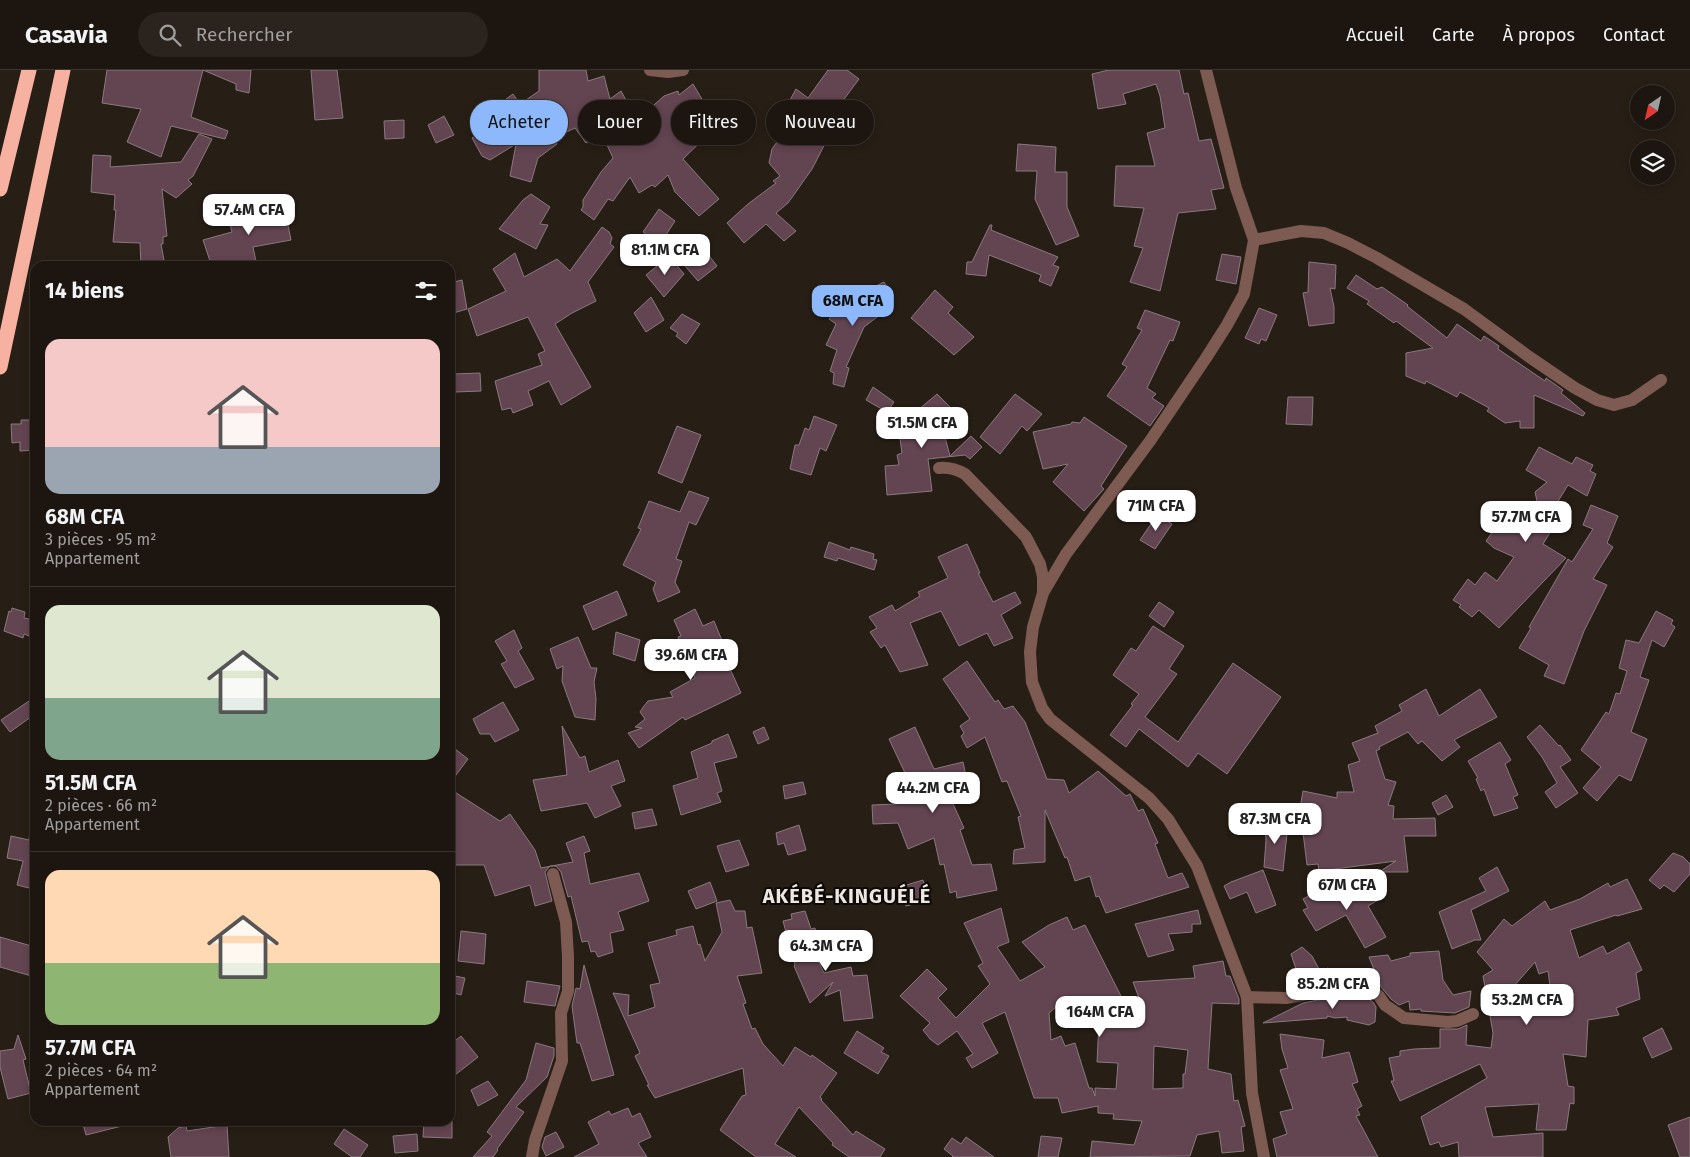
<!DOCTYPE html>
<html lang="fr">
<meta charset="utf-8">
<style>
body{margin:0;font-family:"Fira Sans",sans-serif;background:#2a231e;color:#f1f3f6;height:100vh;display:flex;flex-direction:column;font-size:19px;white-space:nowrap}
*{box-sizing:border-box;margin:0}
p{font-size:16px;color:#a09f9f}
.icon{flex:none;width:28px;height:28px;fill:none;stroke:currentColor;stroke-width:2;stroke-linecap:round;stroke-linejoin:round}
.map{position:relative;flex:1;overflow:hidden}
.details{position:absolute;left:30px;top:191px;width:425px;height:865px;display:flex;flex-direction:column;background:#1d1610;border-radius:15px;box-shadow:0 2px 8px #0003,0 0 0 1px #3b3530}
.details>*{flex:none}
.hud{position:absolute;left:470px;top:30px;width:475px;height:45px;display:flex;gap:10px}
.needle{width:32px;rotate:214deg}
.buttons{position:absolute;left:1630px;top:15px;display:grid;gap:10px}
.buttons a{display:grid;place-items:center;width:45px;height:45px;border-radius:50%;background:#1d1610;box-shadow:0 2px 8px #0003,0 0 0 1px #3b3530;font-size:25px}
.price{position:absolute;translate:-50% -42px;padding:0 11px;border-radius:10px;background:#fff;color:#222;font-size:16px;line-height:32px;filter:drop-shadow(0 1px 2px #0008)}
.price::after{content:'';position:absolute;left:50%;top:30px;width:15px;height:11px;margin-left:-8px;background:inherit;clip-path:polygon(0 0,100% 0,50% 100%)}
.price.current{background:#8db9fc;color:#111}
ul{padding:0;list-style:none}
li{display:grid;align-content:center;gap:10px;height:265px;padding:0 15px}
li+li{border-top:1px solid #3b3530}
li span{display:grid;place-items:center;height:155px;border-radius:15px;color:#555}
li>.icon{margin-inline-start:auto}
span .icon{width:90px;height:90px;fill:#fffc;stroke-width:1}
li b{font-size:21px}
h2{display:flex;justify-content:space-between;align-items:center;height:60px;padding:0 15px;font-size:21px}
.chip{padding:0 18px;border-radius:22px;background:#1d1610;box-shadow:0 2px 8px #0003,0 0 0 1px #3b3530;font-size:18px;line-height:45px}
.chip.current{background:#8db9fc;color:#111}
header{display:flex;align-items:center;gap:30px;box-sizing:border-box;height:70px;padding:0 25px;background:#1d1610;border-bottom:1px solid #3b3530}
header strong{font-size:24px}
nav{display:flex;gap:28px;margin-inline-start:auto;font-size:18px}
.search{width:350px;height:45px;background:#2a231e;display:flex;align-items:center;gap:12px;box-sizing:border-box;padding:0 18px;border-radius:28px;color:#a09f9f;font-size:19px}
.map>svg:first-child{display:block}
</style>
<header>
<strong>Casavia</strong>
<div class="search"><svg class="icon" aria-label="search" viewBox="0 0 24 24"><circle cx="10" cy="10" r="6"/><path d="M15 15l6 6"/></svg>Rechercher</div>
<nav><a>Accueil</a><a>Carte</a><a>À propos</a><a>Contact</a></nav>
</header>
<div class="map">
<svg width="1690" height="1087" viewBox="0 0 1690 1087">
<rect width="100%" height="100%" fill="#271e15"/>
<!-- building -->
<g fill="#634451" stroke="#897a7f" fill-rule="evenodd">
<path d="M107 0H203L191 47 228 61 225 69 171 56 161 87 127 72 141 39 102 33Z"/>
<path d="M203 0H251L249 23 236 20V14Z"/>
<path d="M311 0H337L343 48 315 50Z"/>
<path d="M539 0H586L588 11 604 6 610 29 621 21 637 50 664 26 678 21 679 25 693 14 703 31 698 34 716 57 683 89 719 129 699 146 675 122 668 105 655 117 652 115 639 123 630 107 613 131 608 129 594 150 581 140 583 137V130L601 102 613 88 602 64 586 73 575 58 554 68 557 74 538 88 531 112 510 106 516 74 490 90 482 86 472 68 506 47 498 35 513 24 520 34 539 21Z"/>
<path d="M828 0H847L859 9 836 40 825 61 830 64 812 99 788 133 776 143 796 161 784 171 766 154 744 173 727 153 748 134 776 113 773 111 780 106 769 93 772 79 787 58 792 62 805 41 790 30 796 19 808 28Z"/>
<path d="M1109 0H1179L1184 24 1188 23 1199 71 1211 69 1224 118 1211 120 1216 139 1178 143 1160 221 1130 212 1143 178 1134 176 1144 138 1114 136 1116 96H1155L1147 63 1165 58 1160 26 1156 14 1123 24 1126 34 1098 39 1092 4Z"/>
<path d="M444 46 454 65 436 73 428 55Z"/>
<path d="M404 50V68L385 69 384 51Z"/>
<path d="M199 64 212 69 193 106 188 110 192 114 176 128 162 119 167 166 163 167V174H161L165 196H141L140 173 113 172 116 140H114L115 125 91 122 93 85 111 86 110 97 181 92Z"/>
<path d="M1018 74 1056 77 1055 102H1067V137L1079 166 1056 175 1035 129 1037 101H1016Z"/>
<path d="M531 124 550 137 540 154 548 155 536 179 499 159 523 130Z"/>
<path d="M283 130 291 170 253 177 257 196H215L214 190 210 191 203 170 232 162 228 148Z"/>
<path d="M659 139 675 151 660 174 643 162Z"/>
<path d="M990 155H992L991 160 1058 187 1053 195 1059 197 1051 216 1039 211 1041 205 989 185 986 206 966 204 967 192H972Z"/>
<path d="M602 157 609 162 612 168 610 174 614 177 588 212 596 231 572 243 555 254 591 317 561 335 549 311 528 321 533 335 513 343 511 338 502 340 495 311 542 295 538 284 545 281 528 247 477 266 468 239 506 221 493 199 515 183 524 207 557 189 570 201Z"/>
<path d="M704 179 717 196 698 211 685 196Z"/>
<path d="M1222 184 1241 187 1236 214 1216 210Z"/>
<path d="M669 186 684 204 664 227 646 205Z"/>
<path d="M1309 192 1336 195 1335 219 1330 218 1334 237V253L1309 256 1303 223 1308 222Z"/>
<path d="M1356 205 1377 219 1382 217 1408 235 1407 236 1447 268 1457 254 1481 271 1484 266 1499 276 1498 279 1545 311 1546 308 1563 320 1561 323 1585 343 1583 346 1534 325V358H1520V351L1505 353 1487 341 1489 338 1460 322 1457 327 1426 311 1425 314 1406 306V283L1433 278 1396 251 1394 253 1367 234 1369 231 1347 218Z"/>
<path d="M462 210 467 239 450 244V213Z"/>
<path d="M884 212 892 227 874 236 881 244 864 257 846 297 849 298 844 317 833 314 834 303 830 301 837 280 826 275 836 254 829 249 844 232 846 233 860 221 862 223Z"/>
<path d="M935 220 953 237 948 243 974 267 954 285 911 248Z"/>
<path d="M651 227 664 250 646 262 634 243Z"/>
<path d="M1259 238 1277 245 1266 271 1261 269 1259 274 1245 268Z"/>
<path d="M1145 240 1180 252 1173 271 1170 270 1147 318 1156 324 1152 328 1164 336 1150 356 1107 326 1127 297 1122 294 1142 260 1137 258Z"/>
<path d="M682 244 700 254 686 274 676 266 678 263 670 258Z"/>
<path d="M480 303 481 321 455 322 454 304Z"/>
<path d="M873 317 894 332 887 342 866 330Z"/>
<path d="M937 324 950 337 939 345 950 386 971 366 982 377 970 389 965 385 928 389 932 421 887 425 885 396 899 395 897 385 902 383 900 369 893 361Z"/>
<path d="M1015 324 1042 344 1027 361 1022 356 1000 384 980 367Z"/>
<path d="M1288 327H1313L1312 355 1286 354Z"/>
<path d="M814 346 837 355 826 381 820 378 811 405 790 399 795 375H799L805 358 809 360Z"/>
<path d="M1084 347 1127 376 1101 416 1104 419 1084 441 1053 412 1068 394 1043 399 1033 362 1071 354 1072 352 1080 353Z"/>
<path d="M21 350H35V380L20 381V372L12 373 11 354H21Z"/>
<path d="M677 356 701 365 682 413 658 403Z"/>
<path d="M1539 377 1572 394 1576 387 1593 395 1590 401 1596 404 1587 426 1568 415 1552 441 1556 443 1549 453 1554 456 1543 474 1566 488 1499 558 1479 540 1472 547 1459 537 1461 535 1453 530 1468 509 1475 515 1485 502 1497 511 1514 487 1494 478 1486 471 1502 449 1519 460 1537 431 1535 422 1547 412 1526 400Z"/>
<path d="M689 421 709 428 696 455 689 452 676 489 682 491 675 512 680 522 658 532 653 519 656 512 623 495 641 459 638 458 649 431 680 442Z"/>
<path d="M1591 435 1618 446 1607 473 1613 477 1593 509 1607 515 1584 561 1564 614 1544 606 1549 595 1519 578 1531 558 1529 557 1568 489 1572 492 1593 459 1583 455Z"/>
<path d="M1157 445 1172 454 1155 479 1140 470Z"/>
<path d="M829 472 850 480 851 477 874 484 873 489 877 490 874 500 838 488 837 491 824 487Z"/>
<path d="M967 474 980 503H978L993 532 1015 522 1021 533 1001 545 1013 568 994 576 987 563 959 576 941 541 910 553 928 595 900 602 885 575 881 578 870 562 877 558 869 547 892 535 895 541 920 526 918 522 948 508 938 487Z"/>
<path d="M617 521 627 545 593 560 583 536Z"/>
<path d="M1159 532 1174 542 1164 557 1149 546Z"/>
<path d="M12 538 25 542 24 548 33 550 29 566 24 564 23 568 4 561 9 541 11 542Z"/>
<path d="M695 539 703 556 714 551 725 578 721 579 741 623 685 650 683 647 639 678 628 663 642 658 635 657 645 649 640 642 644 636 648 631 673 627 670 622 695 608 678 567 681 566 674 550Z"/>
<path d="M1656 541 1673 550 1671 554 1675 557 1664 577 1652 570 1640 607 1649 610 1631 662 1647 669 1631 711 1619 705 1597 731 1583 718 1601 697 1581 680 1606 642 1609 644 1616 623 1620 624 1627 601 1619 598 1626 570 1639 573Z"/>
<path d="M1153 556 1184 576 1169 599 1177 604 1145 647 1178 672 1233 593 1281 627 1227 704 1198 683 1188 697 1139 659 1126 677 1110 665 1133 635 1131 634 1139 624 1113 605 1131 578 1136 581Z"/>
<path d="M514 560 522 578 518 581 534 609 515 618 501 594 507 591 495 571Z"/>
<path d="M616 562 640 570 635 591 613 584Z"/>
<path d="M578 567 591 598H597L594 612 596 629 595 650 575 647 562 611 563 596 557 599 550 579Z"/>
<path d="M967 591 995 632 998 630 1004 639 1013 636 1025 652 1047 709 1064 710 1069 723 1098 701 1126 726 1130 724 1138 741 1143 739 1158 773 1155 774 1168 808 1182 803 1189 817 1106 843 1099 826 1096 827 1090 806 1075 811 1067 787 1065 788 1045 740V792L1013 794 1014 780 1025 778 1018 747 1021 746 1007 711 1002 712 985 667 967 678 961 666 964 663 960 656 970 649 943 609Z"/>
<path d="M1426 619 1439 646 1480 619 1497 647 1454 670 1460 677 1442 691 1422 671 1418 674 1408 662 1379 677 1380 679 1376 681 1385 709 1396 712 1388 735 1394 736 1393 749 1435 748 1436 766H1404L1408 802H1379L1396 791 1319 801 1318 794 1307 795 1300 738 1303 721 1337 728V722H1354L1348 695 1360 691 1352 673 1378 663 1375 656 1402 641 1399 635Z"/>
<path d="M35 627V644L10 662 1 650Z"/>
<path d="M503 632 519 660 495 672 490 664H480L473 649Z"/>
<path d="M1540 655 1559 676 1560 675 1571 690 1560 697 1578 723 1556 738 1545 722 1557 713 1542 687 1527 667Z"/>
<path d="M562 656 580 688 585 686 589 702 618 690 625 711 611 716 621 736 595 748 587 733 541 741 533 710 567 705Z"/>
<path d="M764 657 769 669 758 674 753 662Z"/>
<path d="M915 657 934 699 963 692 969 720 949 725 964 758 960 760 972 795 991 794 997 820 957 828 956 821 950 823 944 794 940 795 934 768 908 779 898 753 873 754 872 735 897 734 892 705 905 703 889 669Z"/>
<path d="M728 664 737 687 714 693 722 721 717 723 721 732 681 745 673 716 698 708 691 682 712 673V671Z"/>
<path d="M1500 672 1511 690 1505 694 1518 725 1513 727 1518 738 1494 746 1484 719 1481 721 1476 709 1478 708 1468 691Z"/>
<path d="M450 675 468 689 450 713Z"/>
<path d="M803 712 806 724 785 729 783 716Z"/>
<path d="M450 719 500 751 510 744 535 780 541 798 573 792 566 773 584 766 590 781 584 783 590 814 639 803 649 831 618 842 624 860 610 863 613 882 598 887 595 881 591 882 588 871 582 872 571 826 568 827 561 802 556 796H550L545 802 552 831 535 836 530 815 495 826 484 795H450Z"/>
<path d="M1446 725 1453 737 1438 745 1432 733Z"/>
<path d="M652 739 657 755 635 759 632 743Z"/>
<path d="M1267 750 1288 754 1283 801 1264 797 1266 770 1265 757Z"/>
<path d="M799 755 806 780 788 785 784 773 778 775 776 763Z"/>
<path d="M30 762 35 763V796L29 818 17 815 23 791 7 788 11 766 29 770Z"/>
<path d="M739 770 749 795 726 802 717 776Z"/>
<path d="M1673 783 1683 787 1690 794V804L1674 822 1664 815 1660 819 1649 810Z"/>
<path d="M1497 797 1509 821 1471 840 1481 870H1475L1452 879 1439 842 1486 821 1479 808Z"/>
<path d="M1263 800 1276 835 1256 843 1247 822 1230 829 1224 816 1231 812Z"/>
<path d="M1371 808 1383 827 1368 836 1386 867 1365 878 1346 845 1316 861 1303 840 1308 838 1303 829 1332 813 1336 831Z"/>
<path d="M1627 809 1642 839 1617 846 1616 845 1570 860 1579 888 1603 876 1607 884 1629 872 1642 900 1636 903 1640 929 1616 938 1619 945 1588 950 1586 987 1563 984 1568 1016 1574 1017V1034L1570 1033 1566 1060H1536L1539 1034 1485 1037 1493 1067 1543 1063V1087H1459L1458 1072 1441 1077 1439 1072 1430 1075 1421 1047 1487 1008 1480 994 1400 1031 1391 1011H1394L1389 988 1400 986V981L1414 979 1440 978V959H1458L1467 955 1466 975 1491 978 1493 963 1483 906 1493 900 1477 882 1504 849 1512 856 1545 831 1550 840 1580 829 1608 813 1610 817ZM1535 892 1539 904 1548 901 1553 938 1521 935 1520 931 1500 932Z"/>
<path d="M923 810 929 830 906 836 900 817Z"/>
<path d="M710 812 717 831 696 839 688 821Z"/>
<path d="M730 830 735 841H745L747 858 752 857 762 903 737 906 746 933 743 934 752 959 755 958 763 974 783 996 795 977 811 987 812 985 837 1003 820 1027 822 1029 821 1030 853 1065 856 1061 885 1079 880 1087H849L832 1075 833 1073 799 1037 775 1074 796 1087H756L720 1060 742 1026 746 1025 743 998 655 1028 647 1015H649L635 986 640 983 613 923 629 925 628 946 655 937 650 915 660 913 648 873 677 865 676 860 693 856 698 875 700 874 705 891 722 862 716 833Z"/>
<path d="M1001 838 1009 872 997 877 1020 911 1045 897 1022 872 1049 855 1067 847 1073 860 1085 855 1125 934 1139 928 1133 912 1195 908 1193 896 1223 891 1226 906H1230L1239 929V934L1212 933 1208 999 1231 1004 1234 1031 1238 1030 1245 1056 1241 1057 1244 1081 1222 1083 1219 1061 1197 1065 1190 1086 1090 1087 1092 1071 1134 1075 1142 1051 1113 1049 1114 1044 1098 1043V1036L1062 1043 1058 1028H1034L1005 942 982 953 998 983 972 998 966 988 973 984 957 961 938 975 930 969 923 960 930 953 900 926 927 899 947 919 938 928 956 948 990 914 978 896 983 893 964 853ZM1083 929 1084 954 1099 953 1097 992 1118 993 1116 1019 1095 1018V1026L1092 1018H1089L1075 973 1065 976 1061 966 1051 970 1049 943 1056 937ZM1154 976 1188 980 1185 1004H1183V1018L1153 1019Z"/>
<path d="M1198 840 1201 854H1192V862L1168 864 1174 880 1148 887 1135 854Z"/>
<path d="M805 841 811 859 815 858 820 876 812 878 824 903 851 897 853 906 867 905 873 948 844 951 840 920 825 926 833 912 810 933 794 896 795 895 783 851 792 849 791 844Z"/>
<path d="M461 861 486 864 484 894 458 891Z"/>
<path d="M0 867 35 877V907L0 897Z"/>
<path d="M1302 877 1312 886 1320 901 1328 898 1332 906 1331 911 1302 917 1291 884Z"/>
<path d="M1439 881 1443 910 1453 925 1471 921 1469 937 1455 943 1421 941V939L1410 940 1409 931 1399 935 1391 929 1381 917 1369 887 1388 885 1391 891 1410 886V883Z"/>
<path d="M584 895 614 1005 592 1011 580 973H577L572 936 576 918 580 919Z"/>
<path d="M450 905 465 908 461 925 450 922Z"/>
<path d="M527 911 560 916 555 936 524 932Z"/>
<path d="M1358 922 1373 932 1376 937 1375 952 1369 955 1347 950V947L1335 948 1327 946V948L1263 953 1303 933Z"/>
<path d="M1662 958 1672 979 1652 988 1643 968Z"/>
<path d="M857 961 884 978 881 982 889 986 878 1004 844 983Z"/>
<path d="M1280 964 1324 970 1322 988 1349 982 1358 1012 1352 1014 1362 1036 1357 1039 1360 1045 1356 1046 1378 1087H1277L1273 1069 1287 1064 1280 1042 1293 1039 1280 1000 1288 998 1282 979Z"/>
<path d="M18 965 26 989 23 990 31 1023 8 1029 0 997V981L14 979Z"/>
<path d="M461 966 478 987 455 1005 450 998V975Z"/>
<path d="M536 973 554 978V986L547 1007 516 1037 524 1042 497 1079 498 1080 493 1087H473L492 1066 487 1062 526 1010Z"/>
<path d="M488 1011 498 1025 478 1036 471 1020Z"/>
<path d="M628 1038 632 1047 640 1043 651 1067 638 1073 647 1087H574L599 1074 588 1052 609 1041 611 1045Z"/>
<path d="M1690 1047V1087H1680L1668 1055Z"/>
<path d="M82 1051H121L122 1056 86 1065Z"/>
<path d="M424 1051H452V1068L423 1067Z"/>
<path d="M227 1055 229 1087H171L168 1067 178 1058 186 1056 187 1061Z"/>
<path d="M344 1059 368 1075 360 1087H352L334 1074Z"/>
<path d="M556 1062 564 1077 546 1086 542 1077 545 1067Z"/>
<path d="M417 1064 418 1081 395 1083 393 1066Z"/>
<path d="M1041 1066 1062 1068 1058 1087H1038Z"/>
<path d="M966 1067 994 1087H952L953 1086 944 1079 952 1068 961 1074Z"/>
</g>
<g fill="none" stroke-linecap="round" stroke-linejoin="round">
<!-- street -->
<g stroke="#7d5a52" stroke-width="12">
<path d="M650 0 668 2 683 0"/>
<path d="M1206 0 1236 118 1254 170 1244 224 1227 255 1206 288 1150 371 1066 484 1043 523 1033 557 1030 582 1032 612 1042 638 1050 649 1149 728 1168 749 1197 796 1247 927 1252 1023 1264 1087"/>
<path d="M1254 170 1301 161 1324 163 1348 173 1377 188 1464 239 1528 286 1575 318 1597 330 1614 335 1632 330 1661 310"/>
<path d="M939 398C949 397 956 399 965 404L1026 467 1040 494 1043 507V521"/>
<path d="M1247 927 1286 928 1359 914 1367 917 1379 926 1385 935 1404 948 1448 952 1457 951 1473 944"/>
<path d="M532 1087 535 1070 562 991 561 943 568 921V887L566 852 553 804"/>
</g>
<!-- highway -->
<g stroke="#f7b1a1" stroke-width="15">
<path d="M0 119 29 0"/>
<path d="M0 297 63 0"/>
</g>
</g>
<g text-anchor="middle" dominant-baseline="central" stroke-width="4" stroke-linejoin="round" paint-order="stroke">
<!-- district labels -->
<g font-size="20" font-weight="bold" letter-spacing="1" fill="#ede7e1" stroke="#0d0906">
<text x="847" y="826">AKÉBÉ-KINGUÉLÉ</text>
</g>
</g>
</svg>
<div class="buttons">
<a><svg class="needle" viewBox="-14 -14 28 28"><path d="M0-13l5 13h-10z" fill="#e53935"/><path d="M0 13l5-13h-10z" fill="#a09f9f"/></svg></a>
<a><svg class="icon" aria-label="layers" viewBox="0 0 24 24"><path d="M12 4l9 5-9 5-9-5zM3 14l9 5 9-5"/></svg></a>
</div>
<b class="price" style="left:249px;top:166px">57.4M CFA</b>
<b class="price" style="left:665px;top:206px">81.1M CFA</b>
<b class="price current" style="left:853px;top:257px">68M CFA</b>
<b class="price" style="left:922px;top:379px">51.5M CFA</b>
<b class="price" style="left:1156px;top:462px">71M CFA</b>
<b class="price" style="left:1526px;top:473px">57.7M CFA</b>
<b class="price" style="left:691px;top:611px">39.6M CFA</b>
<b class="price" style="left:933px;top:744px">44.2M CFA</b>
<b class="price" style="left:1275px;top:775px">87.3M CFA</b>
<b class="price" style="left:1347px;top:841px">67M CFA</b>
<b class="price" style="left:826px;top:902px">64.3M CFA</b>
<b class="price" style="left:1333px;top:940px">85.2M CFA</b>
<b class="price" style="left:1527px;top:956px">53.2M CFA</b>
<b class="price" style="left:1100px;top:968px">164M CFA</b>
<div class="hud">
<a class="chip current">Acheter</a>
<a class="chip">Louer</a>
<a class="chip">Filtres</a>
<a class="chip">Nouveau</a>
</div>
<section class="details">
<h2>14 biens<svg class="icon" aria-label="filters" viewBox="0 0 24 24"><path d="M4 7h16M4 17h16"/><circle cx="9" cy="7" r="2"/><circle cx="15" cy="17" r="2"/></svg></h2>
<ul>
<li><span style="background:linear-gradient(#f6c9c9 70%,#9aa5b1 0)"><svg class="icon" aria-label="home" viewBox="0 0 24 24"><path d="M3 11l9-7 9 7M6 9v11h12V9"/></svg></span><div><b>68M CFA</b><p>3 pièces · 95 m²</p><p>Appartement</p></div></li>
<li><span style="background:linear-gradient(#dfe7d0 60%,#7fa58c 0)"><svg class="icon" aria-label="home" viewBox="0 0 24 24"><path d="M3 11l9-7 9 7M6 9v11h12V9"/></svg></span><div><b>51.5M CFA</b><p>2 pièces · 66 m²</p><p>Appartement</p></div></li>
<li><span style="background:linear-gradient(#ffd9b3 60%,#8fb573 0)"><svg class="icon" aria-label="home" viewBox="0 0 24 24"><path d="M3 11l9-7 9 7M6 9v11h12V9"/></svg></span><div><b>57.7M CFA</b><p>2 pièces · 64 m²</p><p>Appartement</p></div></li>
</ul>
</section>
</div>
